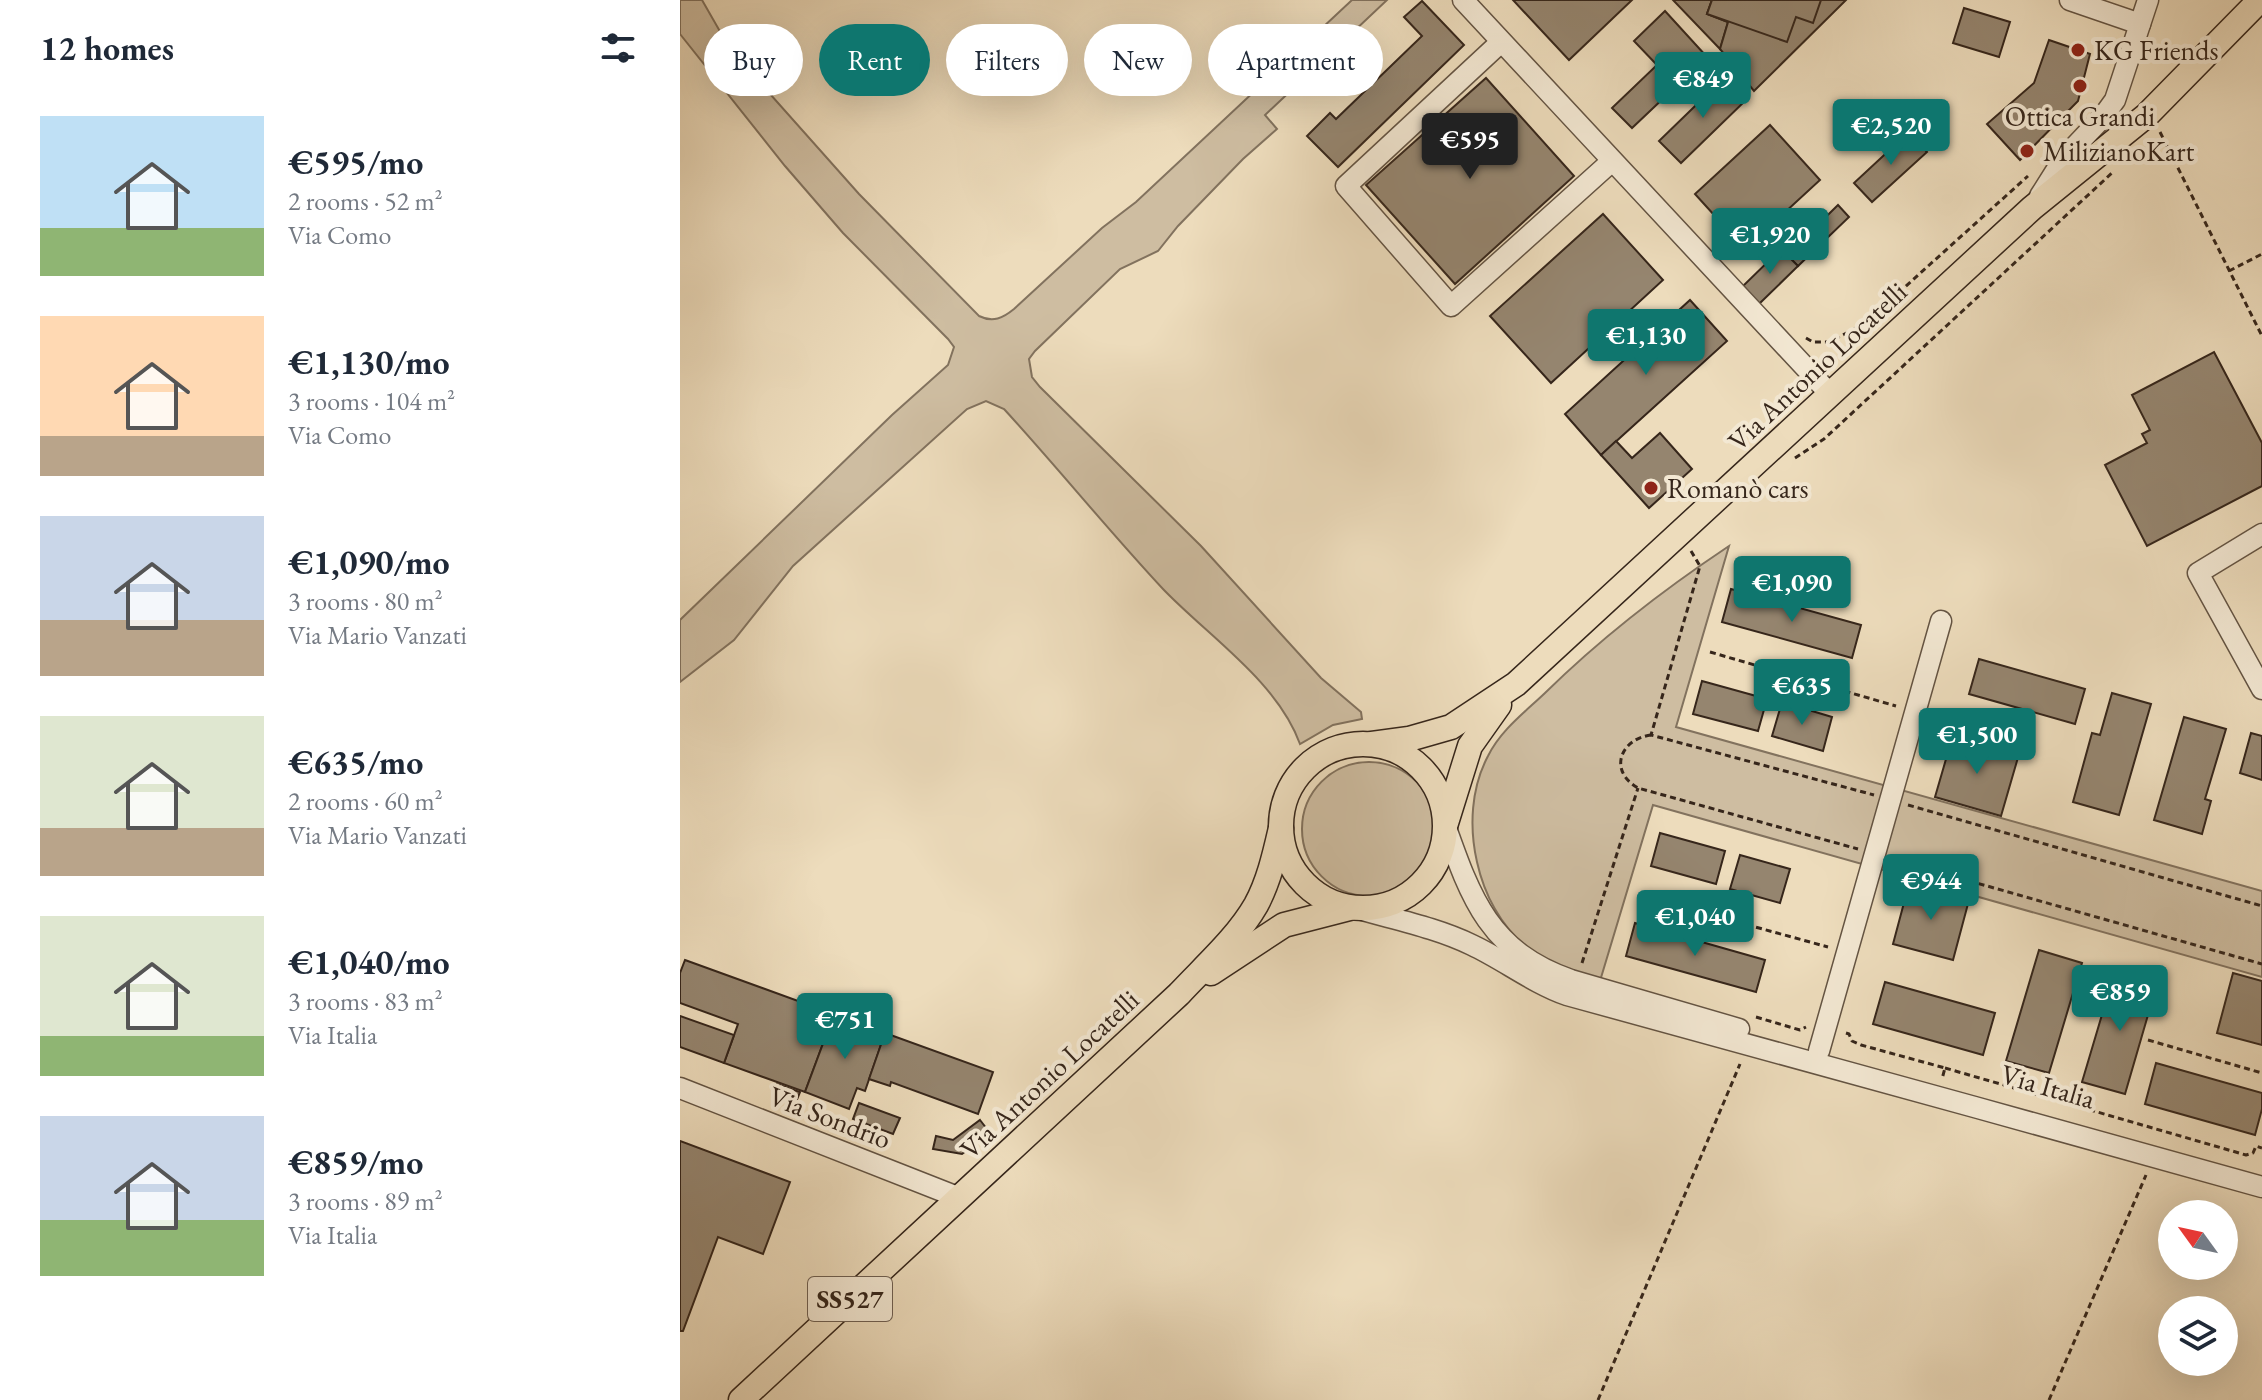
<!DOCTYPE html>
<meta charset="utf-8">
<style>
body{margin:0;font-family:"EB Garamond",serif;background:#f6f6f7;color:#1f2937;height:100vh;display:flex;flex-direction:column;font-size:30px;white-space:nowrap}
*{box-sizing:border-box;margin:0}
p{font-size:26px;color:#747a83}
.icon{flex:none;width:44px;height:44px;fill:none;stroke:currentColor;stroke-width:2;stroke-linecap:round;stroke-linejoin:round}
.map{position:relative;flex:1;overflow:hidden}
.sheet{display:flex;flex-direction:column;background:#fff;width:680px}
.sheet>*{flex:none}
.banner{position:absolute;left:24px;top:24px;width:760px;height:72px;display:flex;gap:16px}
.needle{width:52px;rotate:303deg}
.controls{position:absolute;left:1478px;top:1200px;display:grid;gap:16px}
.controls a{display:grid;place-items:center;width:80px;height:80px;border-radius:50%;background:#fff;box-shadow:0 8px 32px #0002;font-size:40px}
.price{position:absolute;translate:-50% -68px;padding:0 18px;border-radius:8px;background:#0f766e;color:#fff;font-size:26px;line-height:52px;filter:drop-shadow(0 2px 4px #0008)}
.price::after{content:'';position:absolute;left:50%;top:48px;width:24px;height:18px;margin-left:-12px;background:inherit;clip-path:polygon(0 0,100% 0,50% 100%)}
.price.current{background:#222;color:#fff}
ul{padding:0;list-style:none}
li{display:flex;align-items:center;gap:24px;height:200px;padding:0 40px}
li span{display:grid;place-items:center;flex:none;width:224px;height:160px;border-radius:0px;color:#555}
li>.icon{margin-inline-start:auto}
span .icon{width:96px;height:96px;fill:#fffc;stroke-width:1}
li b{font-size:34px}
h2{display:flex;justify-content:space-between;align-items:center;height:96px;padding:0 40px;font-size:34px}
.pill{padding:0 28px;border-radius:36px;background:#fff;box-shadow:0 8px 32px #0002;font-size:28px;line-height:72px}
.pill.current{background:#0f766e;color:#fff}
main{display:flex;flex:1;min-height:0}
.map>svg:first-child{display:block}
</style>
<main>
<section class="sheet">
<h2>12 homes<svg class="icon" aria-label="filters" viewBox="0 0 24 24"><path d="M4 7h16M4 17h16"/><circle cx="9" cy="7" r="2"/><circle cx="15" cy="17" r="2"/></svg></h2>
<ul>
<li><span style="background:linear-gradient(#bfe0f5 70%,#8fb573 0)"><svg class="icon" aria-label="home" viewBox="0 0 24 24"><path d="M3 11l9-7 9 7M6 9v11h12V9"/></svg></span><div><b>€595/mo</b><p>2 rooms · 52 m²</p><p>Via Como</p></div></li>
<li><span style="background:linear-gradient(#ffd9b3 75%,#b9a48a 0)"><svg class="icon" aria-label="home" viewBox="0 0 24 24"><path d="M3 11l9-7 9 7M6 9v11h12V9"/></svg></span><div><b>€1,130/mo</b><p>3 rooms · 104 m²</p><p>Via Como</p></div></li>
<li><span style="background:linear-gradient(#c9d6e8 65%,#b9a48a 0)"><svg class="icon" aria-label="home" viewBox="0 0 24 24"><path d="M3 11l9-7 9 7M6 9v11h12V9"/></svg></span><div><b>€1,090/mo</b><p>3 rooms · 80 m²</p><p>Via Mario Vanzati</p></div></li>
<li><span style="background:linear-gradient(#dfe7d0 70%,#b9a48a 0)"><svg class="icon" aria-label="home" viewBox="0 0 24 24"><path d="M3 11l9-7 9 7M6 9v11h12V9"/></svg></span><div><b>€635/mo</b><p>2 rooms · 60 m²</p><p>Via Mario Vanzati</p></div></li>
<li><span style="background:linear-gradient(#dfe7d0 75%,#8fb573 0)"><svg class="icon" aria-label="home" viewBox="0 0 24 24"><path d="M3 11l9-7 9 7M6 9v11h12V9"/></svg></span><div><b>€1,040/mo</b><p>3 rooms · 83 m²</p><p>Via Italia</p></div></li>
<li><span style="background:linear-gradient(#c9d6e8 65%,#8fb573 0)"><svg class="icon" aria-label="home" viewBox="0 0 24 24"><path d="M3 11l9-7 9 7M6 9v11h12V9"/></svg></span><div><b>€859/mo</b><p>3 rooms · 89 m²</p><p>Via Italia</p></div></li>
</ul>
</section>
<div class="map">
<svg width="1582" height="1400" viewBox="0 0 1582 1400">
<rect width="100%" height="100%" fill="#eddcbc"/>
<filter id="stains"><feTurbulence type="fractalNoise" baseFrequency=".0025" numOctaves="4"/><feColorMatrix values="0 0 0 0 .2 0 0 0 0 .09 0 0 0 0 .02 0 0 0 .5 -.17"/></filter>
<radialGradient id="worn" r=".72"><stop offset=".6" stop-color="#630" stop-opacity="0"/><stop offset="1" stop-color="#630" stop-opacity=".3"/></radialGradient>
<!-- green -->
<g fill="#cebda1" stroke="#82725e" stroke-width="2">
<path d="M0 0H22L46 42 73 68 82 85 179 194 299 316C313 323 323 318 334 309L422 228 456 202 672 0H707L585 115 597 129 563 159 498 226 478 251 440 269 355 351 349 359 352 377 360 387 521 546 641 678 681 712 682 719 653 725 620 744C597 681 528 636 483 589 428 530 378 468 324 409L306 401 287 409 113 566 54 640 0 682V620L212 415 268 365 274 347 268 339 163 233 105 166 0 34Z"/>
<path d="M1049 546 996 727 1582 891V977L973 805 920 981C901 974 868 965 853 953 824 930 805 898 797 862 789 827 791 788 808 756 821 730 844 713 865 693 921 638 983 590 1049 546Z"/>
<circle cx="689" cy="829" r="67"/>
</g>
<!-- building -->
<g fill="#95856f" stroke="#36261b" stroke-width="2">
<path d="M833 0H952L889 60Z"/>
<path d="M993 0H1032L1027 14 1048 22 1040 49Z"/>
<path d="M1032 0H1166L1074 91 1040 49 1048 22 1027 14Z"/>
<path d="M1032 0H1141L1133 23 1116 17 1107 42 1027 14Z"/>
<path d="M742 1 784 45 658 167 627 136 650 113 656 119 742 36 724 17Z"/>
<path d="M1284 8 1330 22 1319 57 1273 43Z"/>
<path d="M985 11 1027 57 952 128 932 108 977 65 954 41Z"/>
<path d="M1369 40 1410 54 1398 101 1340 160 1307 124 1354 83Z"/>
<path d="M1045 77 1066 100 1001 163 979 141Z"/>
<path d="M806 78 894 176 775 284 686 185Z"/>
<path d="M1090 125 1140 180 1065 249 1015 194Z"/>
<path d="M1229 132 1247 152 1192 202 1174 183Z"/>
<path d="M1158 205 1169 217 1118 266 1107 255Z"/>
<path d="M923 214 983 280 871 383 810 316Z"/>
<path d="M1101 249 1118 266 1079 304 1063 286Z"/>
<path d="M1010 300 1047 341 921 455 885 414Z"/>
<path d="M1534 352 1582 443V486L1467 546 1425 465 1467 443 1462 434 1470 430 1452 395Z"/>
<path d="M980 433 1012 469 969 508 921 455 936 441 952 458Z"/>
<path d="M1051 589 1181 625 1172 658 1042 622Z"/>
<path d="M1299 659 1405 689 1395 724 1289 694Z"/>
<path d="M1022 681 1087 699 1078 731 1013 714Z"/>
<path d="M1432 693 1471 704 1439 815 1393 802 1412 733 1420 735Z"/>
<path d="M1102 702 1152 717 1143 751 1092 736Z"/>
<path d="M1504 717 1546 729 1525 799 1531 801 1522 834 1474 820Z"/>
<path d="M1571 733 1582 736V780L1560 773Z"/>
<path d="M1273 735 1339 754 1321 816 1255 797Z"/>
<path d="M980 833 1045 851 1036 884 971 866Z"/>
<path d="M1060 855 1110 869 1100 903 1050 889Z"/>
<path d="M1229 884 1289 900 1273 960 1213 944Z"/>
<path d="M955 923 1085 960 1076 992 946 956Z"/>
<path d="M1359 950 1402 963 1369 1073 1326 1061Z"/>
<path d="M5 960 154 1014 125 1092 44 1063 58 1024 0 1003V973Z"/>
<path d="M1435 971 1477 984 1445 1094 1402 1082Z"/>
<path d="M1553 973 1582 981V1045L1537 1033Z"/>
<path d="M1205 982 1315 1013 1303 1055 1193 1024Z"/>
<path d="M154 1014 205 1033 185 1091 177 1088 169 1109 125 1092Z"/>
<path d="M0 1016 54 1035 44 1063 0 1047Z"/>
<path d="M205 1033 313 1072 298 1114 211 1082 210 1086 189 1079Z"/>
<path d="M1476 1063 1582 1093V1109L1575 1135 1465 1104Z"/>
<path d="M97 1084 120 1092 116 1102 93 1094Z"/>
<path d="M179 1103 220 1118 213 1134 173 1119Z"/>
<path d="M300 1120 310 1133 282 1154 253 1149 256 1136 273 1140Z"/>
<path d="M0 1141 110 1182 83 1254 38 1237 3 1331H0Z"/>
</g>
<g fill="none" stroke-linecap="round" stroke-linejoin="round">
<defs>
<g id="minor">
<path d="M783 0 1151 395"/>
<path d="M1390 0 1460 24"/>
<path d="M821 42 666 186 771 306 932 161"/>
<path d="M1360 196 1384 158 1422 118 1435 100 1468 0"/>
<path d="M1582 534 1518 573 1582 689"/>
<path d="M765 825C791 899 810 952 891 980L1059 1029"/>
<path d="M672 907C712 919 755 927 792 945 824 960 853 983 887 995 1118 1060 1351 1121 1582 1187"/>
<path d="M1139 1051 1261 621"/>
<path d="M0 1088 280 1198"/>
</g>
<g id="major">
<circle cx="683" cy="826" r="82"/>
<path d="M692 744 729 739 771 727 836 684 1352 208 1467 115 1580 0"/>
<path d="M766 823 790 746 819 705"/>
<path d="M531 973 604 925 670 908"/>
<path d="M61 1400 499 994C525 966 557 938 576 905 589 881 595 854 601 828"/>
</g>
</defs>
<!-- minor casing -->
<use href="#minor" stroke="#645443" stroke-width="23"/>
<!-- major casing -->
<use href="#major" stroke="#36261b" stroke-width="27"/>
<!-- path -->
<g stroke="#36261b" stroke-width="3" stroke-dasharray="6 4" stroke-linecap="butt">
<path d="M1480 132 1582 336"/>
<path d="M1549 271 1582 254"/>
<path d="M1126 338 1133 342H1150L1185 323 1348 176"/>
<path d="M1115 458 1144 439 1433 172"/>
<path d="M1011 551 1020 566 971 735 1194 795"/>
<path d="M1030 652 1216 706"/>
<path d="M971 735C940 739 928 771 958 788L1178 849"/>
<path d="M1228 805 1582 906"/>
<path d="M1212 859 1582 964"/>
<path d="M970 898 1148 947"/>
<path d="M902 963 958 788"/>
<path d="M1076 1017 1120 1030 1126 1027"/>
<path d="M1166 1033 1169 1034 1172 1041 1181 1045 1265 1068 1262 1079"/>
<path d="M1468 1040 1582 1073"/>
<path d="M1265 1068 1566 1155 1573 1153 1576 1146 1582 1148"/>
<path d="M918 1400 1060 1064"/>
<path d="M1369 1400 1466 1175"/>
</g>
<!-- minor -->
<use href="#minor" stroke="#f3e8d3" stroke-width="20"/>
<!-- major -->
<use href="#major" stroke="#eddcbc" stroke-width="24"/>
</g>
<!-- markers -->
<g fill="#8f2418" stroke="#f3e8d3" stroke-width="3">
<circle cx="1398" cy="50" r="8"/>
<circle cx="1400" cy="86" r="8"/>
<circle cx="1347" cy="151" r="8"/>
<circle cx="971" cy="488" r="8"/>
</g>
<g text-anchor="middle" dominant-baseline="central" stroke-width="8" stroke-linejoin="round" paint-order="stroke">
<!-- shield labels -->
<rect fill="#f3e8d3" stroke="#6f6052" stroke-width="2" x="128" y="1277" width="84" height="44" rx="6"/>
<g font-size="26" font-weight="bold" fill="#36261b">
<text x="170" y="1299">SS527</text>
</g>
<!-- poi labels -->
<g font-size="28" fill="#36261b" stroke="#f3e8d3" text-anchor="start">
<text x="1414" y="50">KG Friends</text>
<text x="1400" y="116" text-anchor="middle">Ottica Grandi</text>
<text x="1363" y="151">MilizianoKart</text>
<text x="987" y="488">Romanò cars</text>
</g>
<!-- street labels -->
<g font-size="28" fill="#36261b" stroke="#f3e8d3">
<text transform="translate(1137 366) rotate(-43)">Via Antonio Locatelli</text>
<text transform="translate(369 1074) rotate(-43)">Via Antonio Locatelli</text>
<text transform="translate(1368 1086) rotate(16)">Via Italia</text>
<text transform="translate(150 1117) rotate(21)">Via Sondrio</text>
</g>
</g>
<rect width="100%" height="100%" filter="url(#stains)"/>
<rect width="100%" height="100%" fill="url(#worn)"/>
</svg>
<div class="controls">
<a><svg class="needle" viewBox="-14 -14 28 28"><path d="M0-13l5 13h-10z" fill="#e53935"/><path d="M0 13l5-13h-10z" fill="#747a83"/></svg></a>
<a><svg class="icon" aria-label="layers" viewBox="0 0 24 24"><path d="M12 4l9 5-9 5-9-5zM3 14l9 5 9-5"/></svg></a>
</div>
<b class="price" style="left:1023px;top:120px">€849</b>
<b class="price" style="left:1211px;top:167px">€2,520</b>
<b class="price current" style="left:790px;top:181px">€595</b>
<b class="price" style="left:1090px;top:276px">€1,920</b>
<b class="price" style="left:966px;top:377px">€1,130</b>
<b class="price" style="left:1112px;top:624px">€1,090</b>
<b class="price" style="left:1122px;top:727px">€635</b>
<b class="price" style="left:1297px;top:776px">€1,500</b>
<b class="price" style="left:1251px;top:922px">€944</b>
<b class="price" style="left:1015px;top:958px">€1,040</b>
<b class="price" style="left:1440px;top:1033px">€859</b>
<b class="price" style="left:165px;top:1061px">€751</b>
<div class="banner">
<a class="pill">Buy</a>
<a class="pill current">Rent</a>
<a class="pill">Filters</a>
<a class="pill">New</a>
<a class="pill">Apartment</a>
</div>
</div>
</main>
